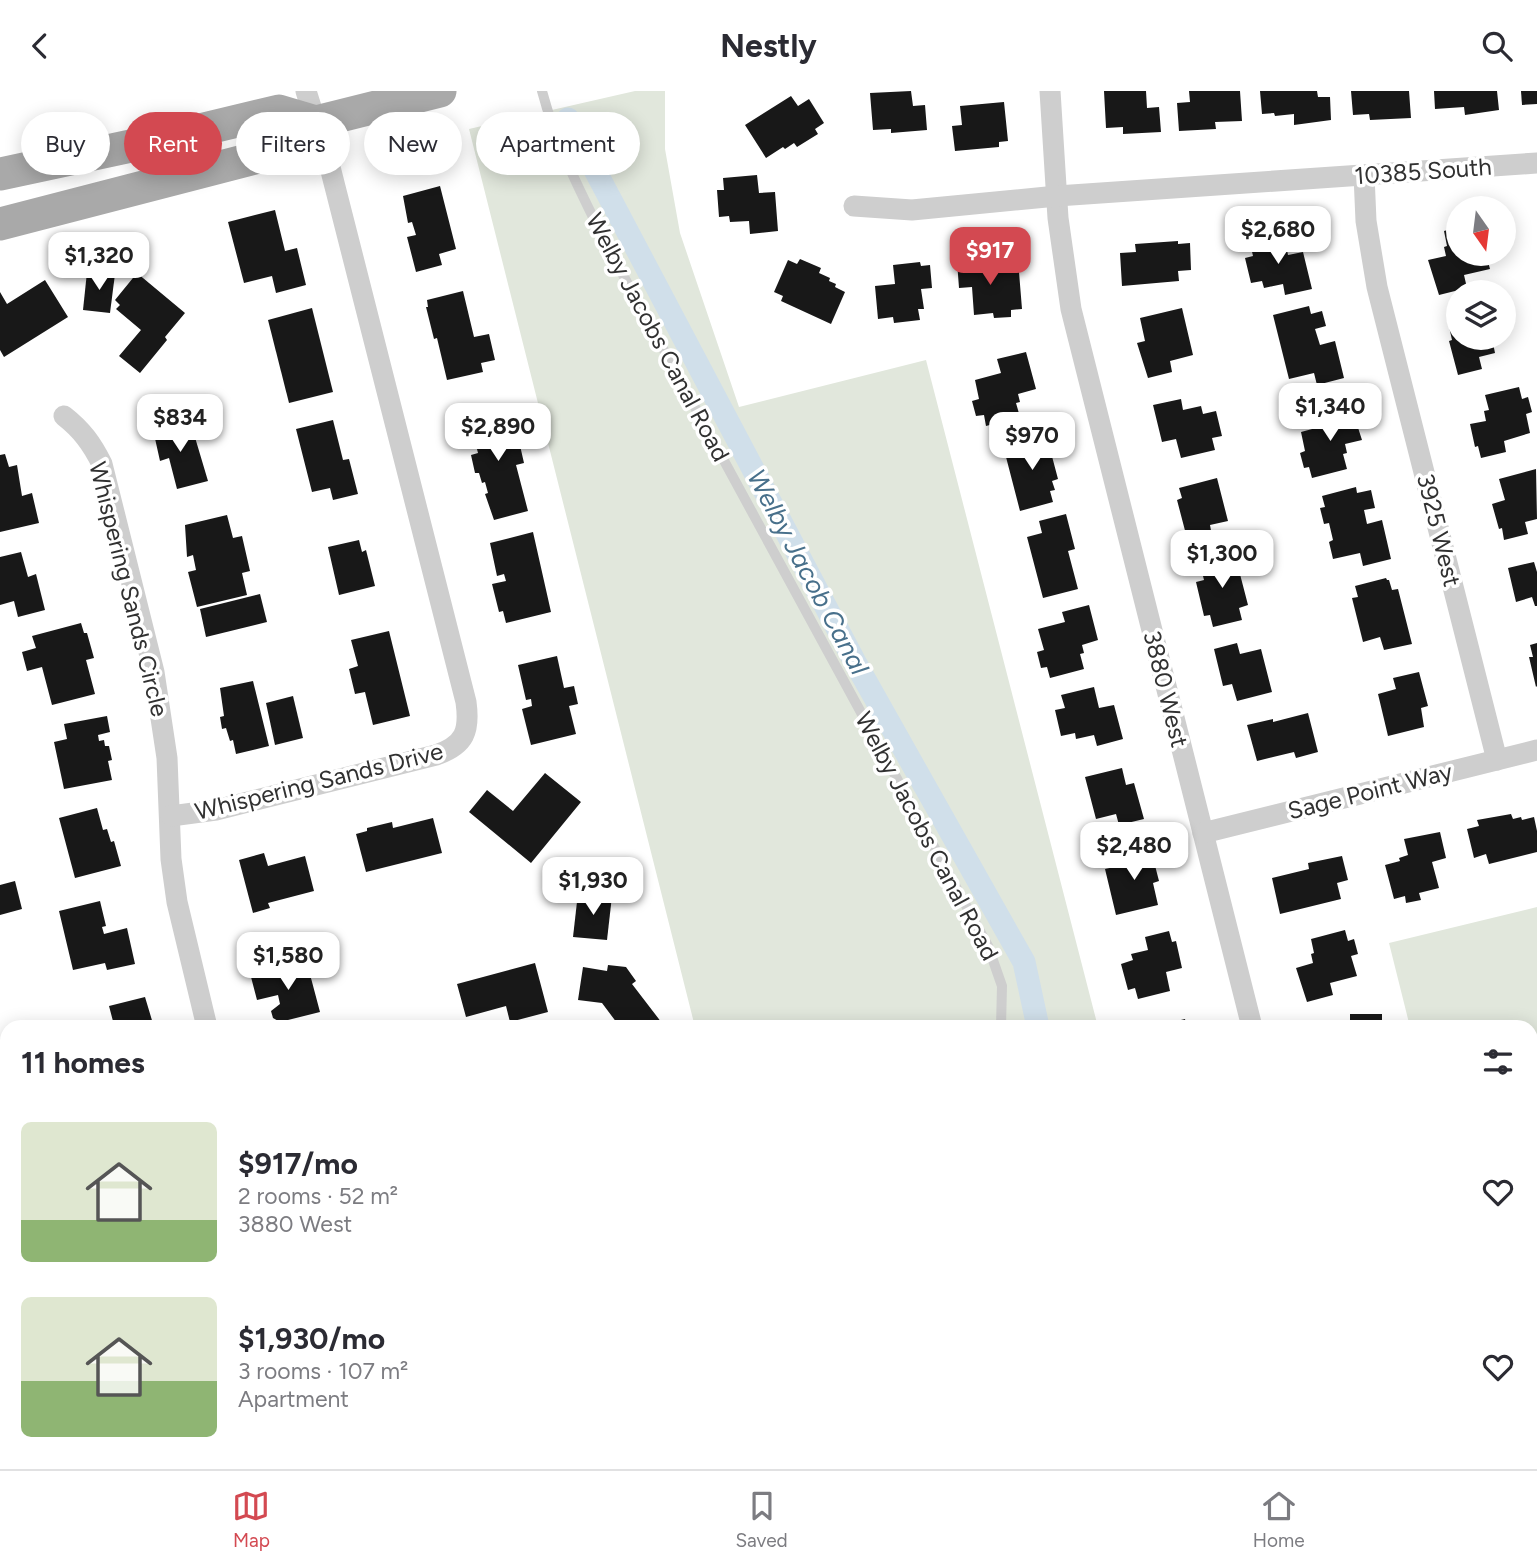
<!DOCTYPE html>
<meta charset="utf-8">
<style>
body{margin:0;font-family:Figtree,sans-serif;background:#f7f7f7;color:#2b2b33;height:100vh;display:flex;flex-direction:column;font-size:26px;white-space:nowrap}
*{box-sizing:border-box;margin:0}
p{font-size:23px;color:#7c7c81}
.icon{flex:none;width:38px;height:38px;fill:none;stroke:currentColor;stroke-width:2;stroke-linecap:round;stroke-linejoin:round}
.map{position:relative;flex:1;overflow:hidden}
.details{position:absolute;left:0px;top:929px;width:1538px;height:450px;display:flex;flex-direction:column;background:#fff;border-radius:21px 21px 0 0;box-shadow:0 4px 18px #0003}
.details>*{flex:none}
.hud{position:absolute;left:21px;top:21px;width:700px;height:63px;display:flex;gap:14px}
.needle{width:46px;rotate:166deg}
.controls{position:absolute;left:1446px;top:105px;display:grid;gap:14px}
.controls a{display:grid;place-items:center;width:70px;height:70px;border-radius:50%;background:#fff;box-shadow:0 4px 18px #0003;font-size:35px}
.price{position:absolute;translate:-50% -60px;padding:0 16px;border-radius:14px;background:#fff;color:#222;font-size:23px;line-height:46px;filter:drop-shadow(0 2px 4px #0008)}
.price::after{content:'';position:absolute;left:50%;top:42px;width:21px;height:16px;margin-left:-10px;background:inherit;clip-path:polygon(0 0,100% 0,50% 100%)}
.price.selected{background:#d34951;color:#fff}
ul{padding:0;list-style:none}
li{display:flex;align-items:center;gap:21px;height:175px;padding:0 21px}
li span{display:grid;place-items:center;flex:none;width:196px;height:140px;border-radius:10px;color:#555}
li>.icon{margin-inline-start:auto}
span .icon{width:84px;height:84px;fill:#fffc;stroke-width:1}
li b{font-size:30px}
h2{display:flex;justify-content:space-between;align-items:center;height:84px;padding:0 21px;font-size:30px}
.pill{padding:0 24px;border-radius:32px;background:#fff;box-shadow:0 4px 18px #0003;font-size:24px;line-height:63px}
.pill.selected{background:#d34951;color:#fff}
header{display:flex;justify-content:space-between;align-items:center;height:91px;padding:0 21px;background:#fff;font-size:32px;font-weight:700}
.dock{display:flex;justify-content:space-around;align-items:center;height:98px;border-top:2px solid #e1e1e2;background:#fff;font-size:19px;color:#7c7c81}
.dock a{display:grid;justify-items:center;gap:4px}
.dock .selected{color:#d34951}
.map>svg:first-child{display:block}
</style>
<header><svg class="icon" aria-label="back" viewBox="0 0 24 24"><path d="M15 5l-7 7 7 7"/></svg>Nestly<svg class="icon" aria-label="search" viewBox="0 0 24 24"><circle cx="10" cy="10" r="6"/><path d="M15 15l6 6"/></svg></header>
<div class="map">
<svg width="1537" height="1378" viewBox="0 0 1537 1378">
<rect width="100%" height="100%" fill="#fff"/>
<!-- green -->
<g fill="#e1e7dc">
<path d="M635 0H665V58L680 142 739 316 926 269 1098 936H695L469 38Z"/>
<path d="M1537 816V1280L1531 1282V936H1410L1389 852Z"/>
<path d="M805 1372H1159L1134 1378H806Z"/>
</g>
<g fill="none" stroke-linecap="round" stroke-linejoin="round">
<!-- canal -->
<g stroke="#d0dfea" stroke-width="23">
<path d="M568 28 856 573 1024 871 1038 936"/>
<path d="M842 1372V1378"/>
</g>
</g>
<!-- building -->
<g fill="#181818">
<path d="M911 0 913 15 925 14 927 39 891 42V38L873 39 870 2Z"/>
<path d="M1104 0H1146L1147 17 1159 16 1161 41 1123 43V36L1106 37Z"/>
<path d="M1189 0H1240L1242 30 1215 31 1216 38 1179 40 1177 12 1190 11Z"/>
<path d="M1260 0H1317L1318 6H1330L1331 29 1294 34V23L1275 25 1274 22 1262 23Z"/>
<path d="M1351 0H1409L1411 27 1370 29 1369 23 1353 24Z"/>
<path d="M1434 0H1497L1499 19 1465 24 1464 16 1435 18Z"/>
<path d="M1521 0H1537V13L1522 14Z"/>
<path d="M791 5 798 15 809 8 824 32 815 38 818 43 797 56 794 52 785 58 783 56 766 67 745 34Z"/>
<path d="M1004 11 1008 50 999 51V56L955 60 952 35 962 34 960 15Z"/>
<path d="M757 84 759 102 775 101 778 140 750 143 749 130 730 131 729 125 719 126 717 99H724L723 87Z"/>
<path d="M440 95 456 158 439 163 442 174 416 181 407 146 416 144 412 131 408 132 403 105Z"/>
<path d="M275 119 285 160 297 157 306 194 276 202 272 185 244 192 228 131Z"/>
<path d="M1458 136V163H1486L1490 178 1464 184 1467 197 1439 204 1428 169 1446 165 1444 156 1447 155 1444 140Z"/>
<path d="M1284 144 1288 164 1303 161 1312 198 1285 204 1283 193 1264 197 1262 190 1251 192 1245 167 1253 165 1250 152Z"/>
<path d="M1178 150V153L1190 152 1191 179 1178 180 1179 190 1122 195 1120 162 1136 161 1135 153Z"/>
<path d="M992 165 993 181H1019L1022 218 1011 219V226L994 227 993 222 974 224 972 196 959 197 957 170Z"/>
<path d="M800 168 821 177 819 182 830 187 829 190 836 193 835 196 845 201 831 233 781 210 783 205 774 201 788 169 797 173Z"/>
<path d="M920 171 921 175 930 174 932 197 921 198 924 218H918L920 229 894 232 893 226 878 228 875 195 895 193 893 174Z"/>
<path d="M87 181 115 183 110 222 83 219Z"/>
<path d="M137 182 185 222 165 246 167 249 140 282 119 265 141 239 116 218 120 214 115 209Z"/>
<path d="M45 189 68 226 4 266 0 259V201L7 213Z"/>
<path d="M463 200 474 246 489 243 495 269 481 272 483 281 447 289 437 247 434 248 426 216H428L427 209Z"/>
<path d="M1309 215 1311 223 1322 220 1326 235 1315 238 1320 254 1335 250 1344 287 1317 294 1314 282 1289 288 1273 224Z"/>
<path d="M312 217 333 301 289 312 268 229Z"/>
<path d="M1182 217 1193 264 1170 270 1172 281 1148 287 1137 252 1145 250 1140 227Z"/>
<path d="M1458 229V247H1492L1495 262 1479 266 1482 278 1458 284 1449 250 1452 249 1448 231Z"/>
<path d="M1026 261 1036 298 1018 303 1020 311 1016 312 1020 326 986 335 984 324 976 325 972 310 979 308 975 289 1001 282 997 268Z"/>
<path d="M1519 296 1522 308 1528 306 1532 321 1526 323 1530 342 1504 350 1506 361 1481 367 1478 355 1475 356 1470 333 1486 330 1484 320 1489 319 1485 304Z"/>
<path d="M1181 308 1183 319 1201 315 1203 323 1216 320 1222 345 1212 347 1215 359 1181 367 1176 348 1162 351 1153 314Z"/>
<path d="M501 315 510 352 519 350 524 372 516 374 528 420 494 429 485 403 488 402 485 391 482 392 479 382H475L471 364 478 362 468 323Z"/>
<path d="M1351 315 1362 349 1345 353 1347 362 1343 363 1347 378 1312 387 1309 376 1304 377 1300 362 1305 360 1301 341 1327 334 1324 322Z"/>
<path d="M176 329 180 347 194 343 208 390 177 398 169 367 160 370 152 334Z"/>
<path d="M333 329 343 369 349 368 358 403 333 409 330 397 312 401 296 338Z"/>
<path d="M1042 343 1045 355 1049 354 1058 388 1052 390 1055 399 1050 400 1053 411 1020 420 1006 366 1016 363 1013 350Z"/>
<path d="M5 363 9 376 17 374 22 405 32 402 39 432 0 441V364Z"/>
<path d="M1536 378 1537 428 1525 431 1528 443 1504 449 1502 437 1499 438 1492 413 1505 409 1499 388Z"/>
<path d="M1217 387 1228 430 1210 434 1212 445 1188 451 1177 409 1182 407 1179 397Z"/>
<path d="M1356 396 1357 402 1371 399 1375 417 1364 419 1367 433 1382 429 1391 468 1363 475 1360 462 1333 468 1329 451 1333 449 1329 432 1324 433 1320 417 1325 416 1322 405Z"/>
<path d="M1066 423 1075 458 1068 460 1078 498 1043 507 1027 446 1042 442 1039 430Z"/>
<path d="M227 424 233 447 242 445 250 480 242 482 247 504 197 516 188 481 196 479 193 464 187 466 185 434Z"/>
<path d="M533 441 551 521 506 532 503 520 499 521 492 493 506 490 504 483 497 485 490 452Z"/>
<path d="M359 449 362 461 366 459 375 495 339 504 328 456Z"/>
<path d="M1234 460 1248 514 1239 517 1242 529 1213 536 1210 524 1204 525 1196 491 1204 489 1202 481 1206 480 1203 468Z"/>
<path d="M21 461 28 486 36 483 45 519 18 526 14 510 0 514V466Z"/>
<path d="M1534 471 1537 481V515H1535L1532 506 1516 511 1508 477Z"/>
<path d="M1386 487 1387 489H1389L1392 499 1398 498 1412 553 1384 559 1380 546 1363 551 1352 507 1358 506 1355 495Z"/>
<path d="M260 503 267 531 206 546 200 518Z"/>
<path d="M1089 514 1098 549 1082 554 1084 562 1080 563 1084 578 1050 587 1047 576 1041 577 1037 561 1044 559 1038 538 1065 531 1062 521Z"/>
<path d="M81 532 84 542H87L94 567 86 569 95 603 52 614 42 576 27 580 22 561 36 557 32 545Z"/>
<path d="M389 540 410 625 373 634 365 601 355 603 349 578 358 575 351 549Z"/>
<path d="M1237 552 1240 563 1261 558 1272 601 1237 610 1232 593 1223 595 1214 558Z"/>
<path d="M1537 552V595L1536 596 1529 566H1533L1530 554Z"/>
<path d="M557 565 564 597 574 595 578 613 569 615 576 643 531 654 522 618 532 615 531 608 526 609 518 574Z"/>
<path d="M1419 581 1428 615 1421 617 1424 636 1388 645 1378 603 1396 598 1393 587Z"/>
<path d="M253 590 269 655 236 663 233 649 230 650 226 637 222 638 220 626 224 625 220 597Z"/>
<path d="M1094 596 1099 617 1114 614 1123 648 1097 655 1094 644 1076 648 1075 642 1061 645 1055 619 1065 617 1061 604Z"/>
<path d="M293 605 303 647 275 654 266 612Z"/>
<path d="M1308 622 1318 661 1296 667 1294 661 1257 670 1247 634 1273 628V631Z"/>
<path d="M107 625 110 641 98 644 99 650 104 649 105 655H109L112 669 108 670 112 689 64 698 54 651 67 648 64 633Z"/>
<path d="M1122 677 1126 694 1134 692 1144 728 1119 734 1116 723 1096 728 1085 686Z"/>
<path d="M545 682 581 711 531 772 469 721 487 699 513 720Z"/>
<path d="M97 717 103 739 107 738 111 751 114 750 121 775 75 787 59 727Z"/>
<path d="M1511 723 1513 728 1521 726 1522 729 1534 726 1537 740V761L1489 773 1486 763 1474 767 1467 738 1479 735 1477 729Z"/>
<path d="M433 727 442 762 366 781 356 743 367 740V737L392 731 393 737Z"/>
<path d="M1440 741 1446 767 1432 771 1439 797 1419 802 1421 809 1406 812 1405 805 1394 808 1385 774 1400 770 1399 767 1408 764 1404 748Z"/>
<path d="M1150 755 1159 790 1153 792 1158 814 1116 824 1105 778 1128 773 1126 762Z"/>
<path d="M264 762 268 775 305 765 314 800 268 812 270 817 253 822 239 769Z"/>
<path d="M1342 765 1348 789 1337 792 1341 808 1280 823 1272 787 1309 778 1308 772Z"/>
<path d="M15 790 22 818 0 824V794Z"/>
<path d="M578 802 612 805 607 849 573 846Z"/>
<path d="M100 810 106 835 102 836 104 843 127 837 135 873 107 879 105 872 73 879 59 820Z"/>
<path d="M1345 839 1348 850 1354 848 1358 863 1351 865 1357 885 1330 892 1333 904 1307 911 1296 877 1313 872 1311 863 1314 862 1311 848Z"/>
<path d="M1169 840 1172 851 1176 850 1182 877 1166 881 1170 900 1138 908 1135 897 1128 899 1121 873 1133 869 1131 863 1148 859 1145 846Z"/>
<path d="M307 872 320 921 280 931 273 927 271 920 280 913 278 904 257 909 251 886Z"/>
<path d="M535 872 548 921 510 931 506 915 466 926 457 893Z"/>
<path d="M608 874 626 876 636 890 632 893 665 936H611L617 932 602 912 578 909 583 876 607 880Z"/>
<path d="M145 906 154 936H108L114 934 109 915Z"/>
<rect x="1350" y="923" width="32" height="13"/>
<path d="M1185 928 1187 936H1156V935Z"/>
<path d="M0 1227 7 1234V1265L0 1271Z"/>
<path d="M7 1293V1349L0 1350V1295Z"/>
<path d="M161 1372H205L207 1378H162Z"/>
<path d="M580 1372 582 1378H552L551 1373Z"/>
<path d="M668 1372H696L698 1378H647Z"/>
<path d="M722 1372H788L790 1378H723Z"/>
<path d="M1453 1372H1486L1488 1378H1455Z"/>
</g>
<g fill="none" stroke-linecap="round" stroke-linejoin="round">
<!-- lane -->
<g stroke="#cecece" stroke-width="10">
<path d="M542 0C557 57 584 108 610 160L988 855 1002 895 1001 936"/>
<path d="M0 1114 1 1119"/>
<path d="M820 1372V1378"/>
</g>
<!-- street -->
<g stroke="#cecece" stroke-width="21">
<path d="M1050 0 1058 127 1071 218 1252 936"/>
<path d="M1364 84 1366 130 1377 196 1497 669"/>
<path d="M854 115 912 119 1057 105 1537 72"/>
<path d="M64 325C82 339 92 353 102 373L154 581 167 667 171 768 177 811 207 936"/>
<path d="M171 725 216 719 436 664C465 654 470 640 466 611L331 80 306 0"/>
<path d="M1203 742 1537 659"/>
<path d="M1531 1289 1537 1287"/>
<path d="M275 1372 276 1378"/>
<path d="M1384 1372 1385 1378"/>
<path d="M1176 1378 1200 1372"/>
</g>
<!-- primary -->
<g stroke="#a9a9a9" stroke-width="33">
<path d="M0 83 154 50 279 20 316 31"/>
<path d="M0 133 290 58 316 31 440 0"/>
</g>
</g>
<g text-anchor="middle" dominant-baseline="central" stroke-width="7" stroke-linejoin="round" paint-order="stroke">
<!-- street labels -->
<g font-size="24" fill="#313131" stroke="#fff">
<text transform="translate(1423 80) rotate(-4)">10385 South</text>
<text transform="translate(658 246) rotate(62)">Welby Jacobs Canal Road</text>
<text transform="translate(1439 439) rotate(76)">3925 West</text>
<text transform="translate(129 498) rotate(76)">Whispering Sands Circle</text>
<text transform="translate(1166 598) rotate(76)">3880 West</text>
<text transform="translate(319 690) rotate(-14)">Whispering Sands Drive</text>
<text transform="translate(1370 700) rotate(-14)">Sage Point Way</text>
<text transform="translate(927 745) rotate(62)">Welby Jacobs Canal Road</text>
</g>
<!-- water labels -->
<g font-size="26" font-style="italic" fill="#48708b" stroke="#fff">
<text transform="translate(808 481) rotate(62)">Welby Jacob Canal</text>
</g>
</g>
</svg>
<div class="controls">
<a><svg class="needle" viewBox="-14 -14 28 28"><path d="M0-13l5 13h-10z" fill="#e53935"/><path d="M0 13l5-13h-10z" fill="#7c7c81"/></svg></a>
<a><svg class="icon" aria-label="layers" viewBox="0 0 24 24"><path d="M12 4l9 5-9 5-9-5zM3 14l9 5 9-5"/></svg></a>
</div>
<b class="price" style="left:1278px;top:175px">$2,680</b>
<b class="price selected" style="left:990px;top:196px">$917</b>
<b class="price" style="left:99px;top:201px">$1,320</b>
<b class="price" style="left:1330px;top:352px">$1,340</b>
<b class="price" style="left:180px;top:363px">$834</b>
<b class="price" style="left:498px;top:372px">$2,890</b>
<b class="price" style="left:1032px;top:381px">$970</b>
<b class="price" style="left:1222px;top:499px">$1,300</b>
<b class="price" style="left:1134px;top:791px">$2,480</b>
<b class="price" style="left:593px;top:826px">$1,930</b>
<b class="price" style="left:288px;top:901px">$1,580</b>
<div class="hud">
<a class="pill">Buy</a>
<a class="pill selected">Rent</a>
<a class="pill">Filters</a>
<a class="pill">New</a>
<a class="pill">Apartment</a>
</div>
<section class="details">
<h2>11 homes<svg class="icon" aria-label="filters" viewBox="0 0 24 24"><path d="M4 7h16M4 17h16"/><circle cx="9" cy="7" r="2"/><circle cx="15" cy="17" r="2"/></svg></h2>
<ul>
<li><span style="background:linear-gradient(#dfe7d0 70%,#8fb573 0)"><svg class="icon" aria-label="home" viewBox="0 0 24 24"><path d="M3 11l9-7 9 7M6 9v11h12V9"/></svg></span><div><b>$917/mo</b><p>2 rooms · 52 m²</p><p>3880 West</p></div><svg class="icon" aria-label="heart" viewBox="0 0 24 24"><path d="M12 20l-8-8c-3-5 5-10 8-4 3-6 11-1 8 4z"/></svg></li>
<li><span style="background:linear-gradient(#dfe7d0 60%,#8fb573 0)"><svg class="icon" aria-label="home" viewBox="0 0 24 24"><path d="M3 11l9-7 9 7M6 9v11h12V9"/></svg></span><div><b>$1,930/mo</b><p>3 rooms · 107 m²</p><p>Apartment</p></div><svg class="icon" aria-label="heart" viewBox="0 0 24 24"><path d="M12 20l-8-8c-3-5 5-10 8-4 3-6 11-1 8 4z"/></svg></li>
</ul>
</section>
</div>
<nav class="dock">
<a class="selected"><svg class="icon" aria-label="map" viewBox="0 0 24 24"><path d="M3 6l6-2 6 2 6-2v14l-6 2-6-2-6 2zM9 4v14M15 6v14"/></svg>Map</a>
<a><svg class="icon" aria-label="saved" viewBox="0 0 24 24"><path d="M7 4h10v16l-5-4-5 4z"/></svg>Saved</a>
<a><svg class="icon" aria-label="home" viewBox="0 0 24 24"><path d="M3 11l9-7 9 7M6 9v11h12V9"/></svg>Home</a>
</nav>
